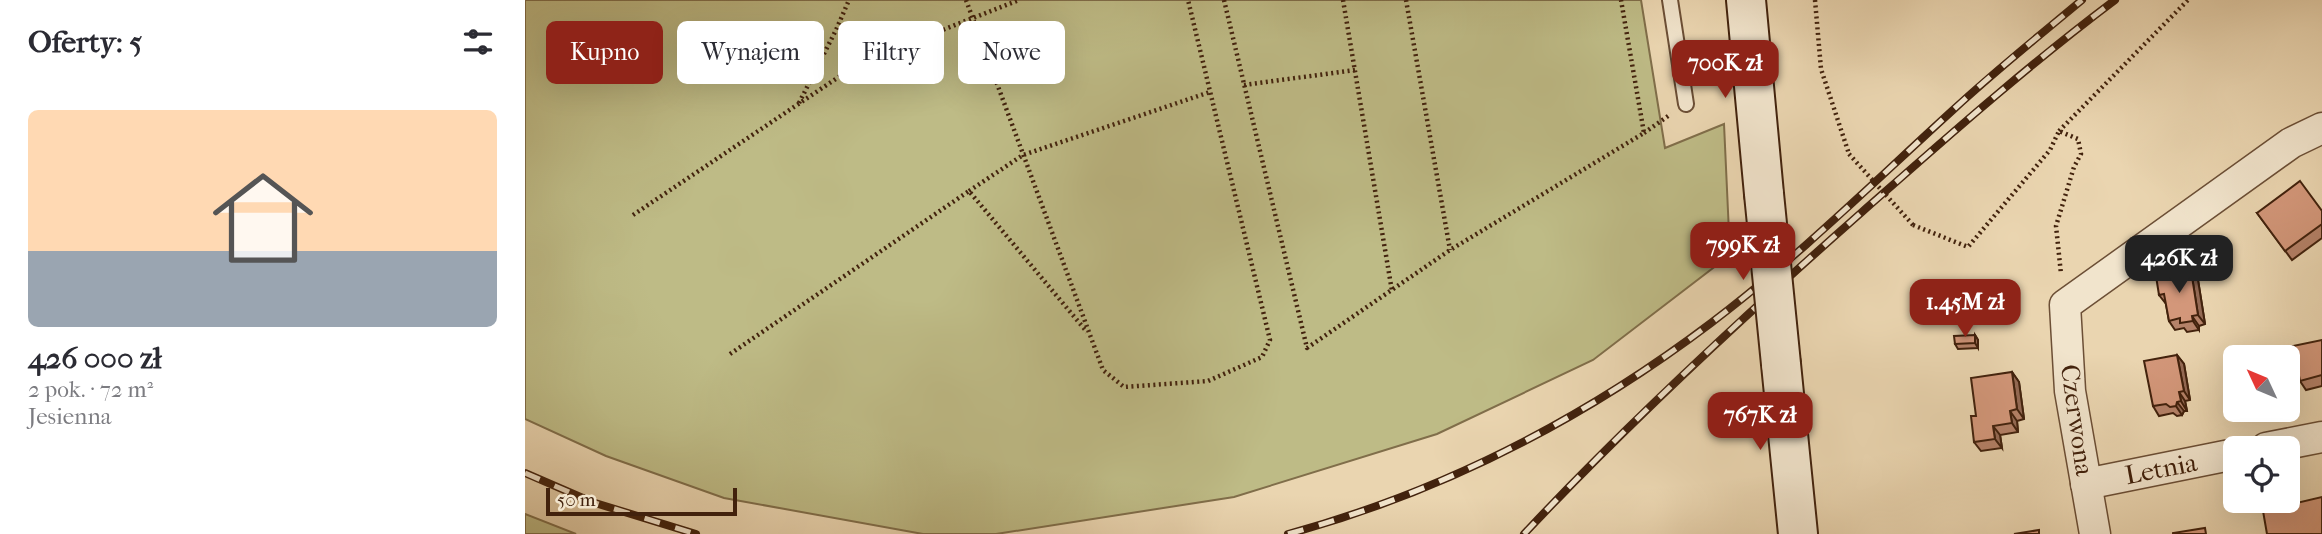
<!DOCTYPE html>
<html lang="pl">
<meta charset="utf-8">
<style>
body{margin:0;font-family:"IM FELL French Canon",serif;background:#f2f2f3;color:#2b2b33;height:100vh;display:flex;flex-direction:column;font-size:26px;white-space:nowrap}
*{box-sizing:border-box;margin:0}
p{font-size:23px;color:#7c7c81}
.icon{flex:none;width:38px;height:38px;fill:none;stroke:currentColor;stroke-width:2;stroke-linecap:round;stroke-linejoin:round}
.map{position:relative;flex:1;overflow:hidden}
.side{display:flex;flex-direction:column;background:#fff;width:525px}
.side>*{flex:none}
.hud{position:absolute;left:21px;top:21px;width:665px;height:63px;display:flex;gap:14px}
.needle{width:46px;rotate:314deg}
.controls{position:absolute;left:1698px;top:345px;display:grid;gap:14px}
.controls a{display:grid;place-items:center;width:77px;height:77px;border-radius:10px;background:#fff;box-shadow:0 7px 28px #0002;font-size:35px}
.scale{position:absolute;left:21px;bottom:18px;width:191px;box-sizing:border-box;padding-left:7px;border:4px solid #42220d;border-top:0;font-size:19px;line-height:24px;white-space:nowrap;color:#42220d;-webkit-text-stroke:5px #f1e4cc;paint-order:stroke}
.price{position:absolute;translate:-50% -60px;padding:0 16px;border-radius:14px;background:#8f2418;color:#fff;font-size:23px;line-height:46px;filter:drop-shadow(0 2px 4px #0008)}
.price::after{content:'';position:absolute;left:50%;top:42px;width:21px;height:16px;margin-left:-10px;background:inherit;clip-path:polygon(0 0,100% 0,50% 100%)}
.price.current{background:#222;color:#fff}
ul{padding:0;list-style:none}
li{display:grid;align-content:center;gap:14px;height:371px;padding:0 28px}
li+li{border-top:2px solid #e1e1e2}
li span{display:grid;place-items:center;height:217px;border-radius:10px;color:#555}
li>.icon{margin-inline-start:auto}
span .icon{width:126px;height:126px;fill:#fffc;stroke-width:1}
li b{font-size:30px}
h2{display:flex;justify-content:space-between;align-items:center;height:84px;padding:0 28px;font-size:30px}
.chip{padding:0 24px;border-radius:10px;background:#fff;box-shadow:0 7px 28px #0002;font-size:24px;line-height:63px}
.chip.current{background:#8f2418;color:#fff}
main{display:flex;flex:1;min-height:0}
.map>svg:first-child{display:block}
</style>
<main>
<section class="side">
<h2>Oferty: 5<svg class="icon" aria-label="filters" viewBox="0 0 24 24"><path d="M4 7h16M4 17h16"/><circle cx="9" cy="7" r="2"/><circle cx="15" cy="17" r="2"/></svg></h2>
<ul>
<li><span style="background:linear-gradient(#ffd9b3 65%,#9aa5b1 0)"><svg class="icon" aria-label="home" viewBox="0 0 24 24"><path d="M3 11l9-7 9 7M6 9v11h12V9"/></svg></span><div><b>426 000 zł</b><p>2 pok. · 72 m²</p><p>Jesienna</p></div></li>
</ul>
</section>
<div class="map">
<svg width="1797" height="534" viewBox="0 0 1797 534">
<rect width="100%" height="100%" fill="#ead5b0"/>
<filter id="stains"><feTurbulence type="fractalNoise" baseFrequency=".00286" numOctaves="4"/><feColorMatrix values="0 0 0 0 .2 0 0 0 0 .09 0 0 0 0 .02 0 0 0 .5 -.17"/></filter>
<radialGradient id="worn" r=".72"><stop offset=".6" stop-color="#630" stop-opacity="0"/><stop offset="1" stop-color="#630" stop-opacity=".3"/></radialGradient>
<!-- green -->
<g fill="#bebb86" stroke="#806e4a" stroke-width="2">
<path d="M0 0H1116L1140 148 1199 124 1205 255 1068 360 912 434 709 497 471 534H398L199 498 81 456 0 419Z"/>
<path d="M0 514 51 534H0Z"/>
</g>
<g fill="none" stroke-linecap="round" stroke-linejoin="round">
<defs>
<path id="lane" d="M1145 0 1161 104"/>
<g id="street">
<path d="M1741 448 1797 437"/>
<path d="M1561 484 1710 454"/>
<path d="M1570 534 1545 391 1540 305 1766 143 1797 128"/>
</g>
<g id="secondary">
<path d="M1221 0 1239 194"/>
<path d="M1256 364 1273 534"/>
</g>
</defs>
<!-- lane casing -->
<use href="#lane" stroke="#6c4f36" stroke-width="18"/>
<!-- street casing -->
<use href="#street" stroke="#6c4f36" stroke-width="33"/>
<!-- secondary casing -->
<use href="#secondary" stroke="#42220d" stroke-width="42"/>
<!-- path -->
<g stroke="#42220d" stroke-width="4.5" stroke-dasharray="2 3.5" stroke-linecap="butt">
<path d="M441 0 578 370 599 387 683 381 737 357 745 340 663 0"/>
<path d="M699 0 782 348 925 250 1119 133 1096 0"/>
<path d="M818 0 867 291"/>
<path d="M881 0 925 250"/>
<path d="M1290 0 1296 69 1324 154"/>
<path d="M719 85 830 70"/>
<path d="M274 103 311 30 324 0"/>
<path d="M1534 131 1663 0"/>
<path d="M1119 133 1146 114"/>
<path d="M444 191 498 155 685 92"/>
<path d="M108 215 336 62 494 0"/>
<path d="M1388 225 1443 247 1525 150 1534 131 1553 139 1556 154 1549 167 1531 226 1536 274"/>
<path d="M205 354 444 191 562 332"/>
</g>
<!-- lane -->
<use href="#lane" stroke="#f1e4cc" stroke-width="14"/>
<!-- street -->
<use href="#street" stroke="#f1e4cc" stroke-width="30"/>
<!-- secondary -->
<use href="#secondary" stroke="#f1e4cc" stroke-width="38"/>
<defs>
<g id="rail">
<path d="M0 473 67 502 171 534"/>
<path d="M763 534C917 492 1059 419 1186 323 1272 258 1349 182 1428 110 1470 71 1514 36 1557 0"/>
<path d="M999 534C1106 420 1220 315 1337 212 1420 139 1502 66 1590 0"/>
</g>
</defs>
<!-- rail casing -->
<use href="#rail" stroke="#42220d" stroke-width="8"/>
<!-- rail -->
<use href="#rail" stroke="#f1e4cc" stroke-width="5" stroke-dasharray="16" stroke-linecap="butt"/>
<defs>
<path id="secondary-bridge" d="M1239 194 1256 364"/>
</defs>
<!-- secondary-bridge casing -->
<use href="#secondary-bridge" stroke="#42220d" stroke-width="42" stroke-linecap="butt"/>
<!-- path-bridge -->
<path stroke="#42220d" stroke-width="4.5" stroke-dasharray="2 3.5" stroke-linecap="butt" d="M1324 154 1388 225"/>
<!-- secondary-bridge -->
<use href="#secondary-bridge" stroke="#f1e4cc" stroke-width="38"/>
</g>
<!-- wall -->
<g fill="#b58269" stroke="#42220d" stroke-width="2">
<path d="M1797 211V238L1767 260 1732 213Z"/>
<path d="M1666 270 1673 280 1680 324 1674 326V330L1662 332 1659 328 1650 330 1644 321 1641 304 1634 295Z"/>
<path d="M1450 335 1453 340V348L1433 349 1430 344Z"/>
<path d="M1797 340V386L1781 390 1775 381Z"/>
<path d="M1652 355 1659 364 1665 400 1660 401 1662 411H1659L1657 415 1652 416 1648 413 1634 416 1628 406Z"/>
<path d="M1487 372 1494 382 1499 419 1492 421 1493 432 1475 435 1477 448 1456 451 1449 442 1451 416Z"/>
</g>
<!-- shaded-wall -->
<g fill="#946a55" stroke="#42220d" stroke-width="2">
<path d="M1666 270 1673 280 1680 324 1673 315Z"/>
<path d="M1667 316 1674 326V330L1668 321Z"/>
<path d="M1450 335 1453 340V348L1450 343Z"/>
<path d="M1652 355 1659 364 1665 400 1659 391Z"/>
<path d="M1487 372 1494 382 1499 419 1492 409Z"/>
<path d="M1654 392 1660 401 1662 411 1656 401Z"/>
<path d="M1652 402 1659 411 1657 415 1651 406Z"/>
<path d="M1485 411 1492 421 1493 432 1487 423Z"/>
<path d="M1468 426 1475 435 1477 448 1470 439Z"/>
</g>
<!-- building -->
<g fill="#d3977a" stroke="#42220d" stroke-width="2">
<path d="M1775 181 1797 211V224L1760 251 1732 213Z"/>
<path d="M1666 270 1673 315 1667 316 1668 321 1655 323V318L1644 321 1639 294 1634 295 1631 276Z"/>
<path d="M1450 335V343L1430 344 1429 336Z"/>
<path d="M1797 340V375L1775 381 1768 346Z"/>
<path d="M1652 355 1659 391 1654 392 1656 401 1652 402 1651 406 1645 407 1641 404 1628 406 1619 361Z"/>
<path d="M1487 372 1492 409 1485 411 1487 423 1468 426 1470 439 1449 442 1446 416H1451L1446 378Z"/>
<path d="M1797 497V534H1742L1738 511Z"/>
<path d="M1680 528 1681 534H1648V533Z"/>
<path d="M1514 530V534H1489Z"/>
</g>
<g text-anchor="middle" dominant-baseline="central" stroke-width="7" stroke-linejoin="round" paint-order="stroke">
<!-- street labels -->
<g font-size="26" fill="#42220d" stroke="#f1e4cc">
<text transform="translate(1552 420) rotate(82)">Czerwona</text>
<text transform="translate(1636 469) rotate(-11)">Letnia</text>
</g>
</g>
<rect width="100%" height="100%" filter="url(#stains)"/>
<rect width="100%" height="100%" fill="url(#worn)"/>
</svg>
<div class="controls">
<a><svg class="needle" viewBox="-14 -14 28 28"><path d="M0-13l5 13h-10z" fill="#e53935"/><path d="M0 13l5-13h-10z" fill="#7c7c81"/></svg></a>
<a><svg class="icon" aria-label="locate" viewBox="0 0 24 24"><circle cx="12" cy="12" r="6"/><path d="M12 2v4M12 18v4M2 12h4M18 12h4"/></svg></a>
</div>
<div class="scale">50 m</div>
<b class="price" style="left:1200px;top:100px">700K zł</b>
<b class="price" style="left:1218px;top:282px">799K zł</b>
<b class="price current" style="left:1654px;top:295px">426K zł</b>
<b class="price" style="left:1440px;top:339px">1.45M zł</b>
<b class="price" style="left:1235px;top:452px">767K zł</b>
<div class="hud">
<a class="chip current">Kupno</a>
<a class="chip">Wynajem</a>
<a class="chip">Filtry</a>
<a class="chip">Nowe</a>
</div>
</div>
</main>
